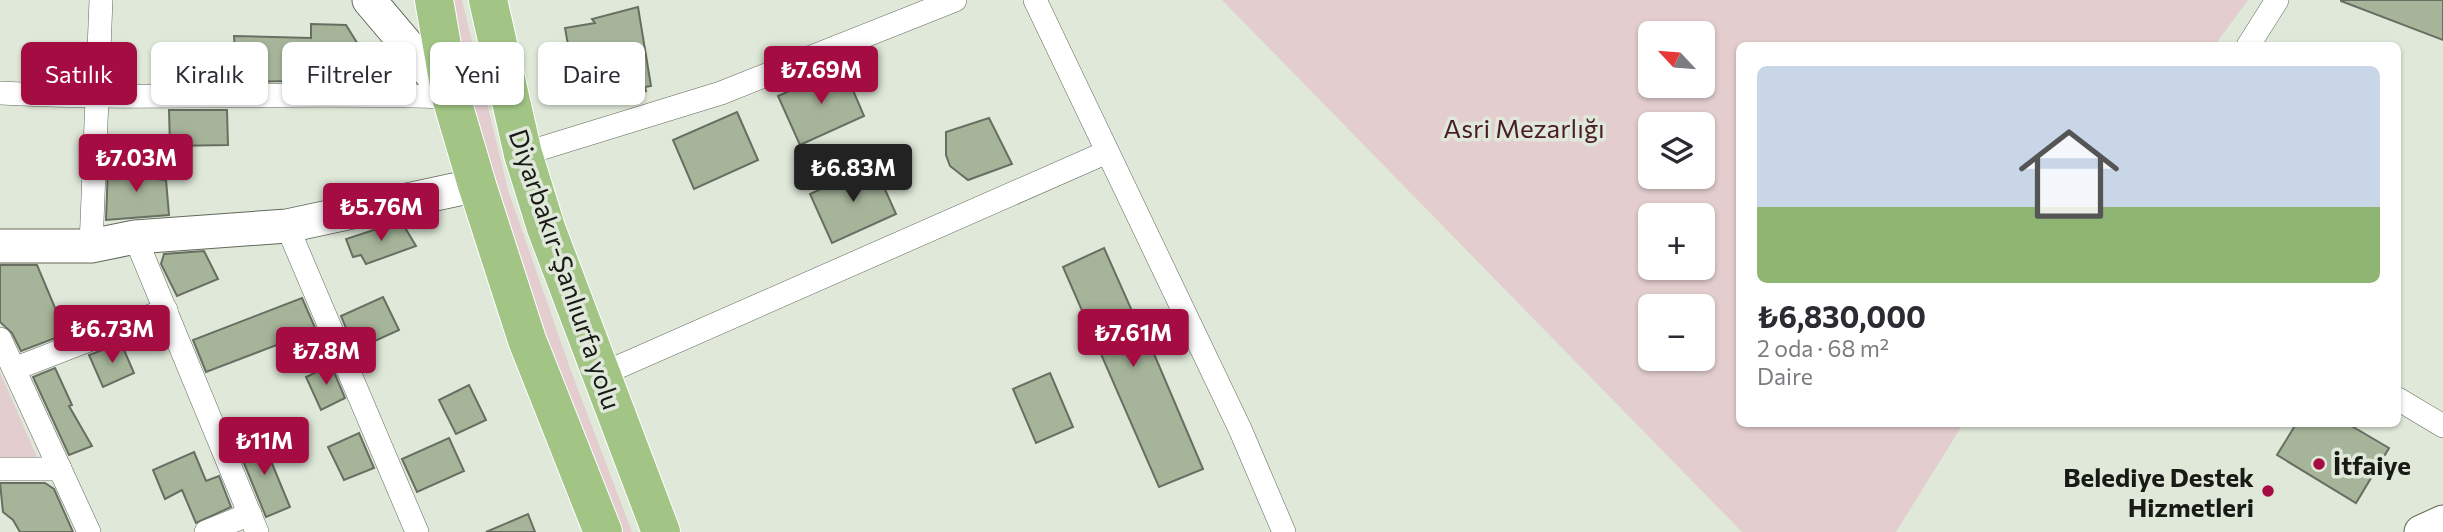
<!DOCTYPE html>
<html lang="tr">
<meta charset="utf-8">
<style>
body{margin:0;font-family:Commissioner,sans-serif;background:#f2f2f3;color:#2b2b33;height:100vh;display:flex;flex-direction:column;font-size:26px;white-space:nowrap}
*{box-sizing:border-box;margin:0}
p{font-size:23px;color:#7c7c81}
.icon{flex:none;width:38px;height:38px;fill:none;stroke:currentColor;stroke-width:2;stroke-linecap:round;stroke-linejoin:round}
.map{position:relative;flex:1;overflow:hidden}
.sheet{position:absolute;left:1736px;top:42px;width:665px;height:385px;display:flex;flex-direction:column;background:#fff;border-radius:10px;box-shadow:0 2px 5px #0004}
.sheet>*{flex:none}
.top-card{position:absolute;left:21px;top:42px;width:665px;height:63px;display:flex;gap:14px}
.needle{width:46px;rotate:296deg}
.controls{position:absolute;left:1638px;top:21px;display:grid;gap:14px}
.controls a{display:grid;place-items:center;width:77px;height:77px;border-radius:10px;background:#fff;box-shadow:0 2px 5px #0004;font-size:35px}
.price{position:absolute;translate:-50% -60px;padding:0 16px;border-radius:7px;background:#a50d42;color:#fff;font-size:23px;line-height:46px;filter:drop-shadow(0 2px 4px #0008)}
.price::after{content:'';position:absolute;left:50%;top:42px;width:21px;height:16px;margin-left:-10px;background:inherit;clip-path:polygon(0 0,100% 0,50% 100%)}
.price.selected{background:#222;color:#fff}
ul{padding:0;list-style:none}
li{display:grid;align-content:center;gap:14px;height:371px;padding:0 21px}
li+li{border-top:2px solid #e1e1e2}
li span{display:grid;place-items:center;height:217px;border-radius:10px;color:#555}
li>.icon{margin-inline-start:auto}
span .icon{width:126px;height:126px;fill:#fffc;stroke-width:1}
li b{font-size:30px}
.pill{padding:0 24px;border-radius:10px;background:#fff;box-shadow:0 2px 5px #0004;font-size:24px;line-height:63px}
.pill.selected{background:#a50d42;color:#fff}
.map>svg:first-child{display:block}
</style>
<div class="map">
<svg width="2443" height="532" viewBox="0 0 2443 532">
<rect width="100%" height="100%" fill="#dfe8d9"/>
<!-- green -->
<g fill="#e3cdcf" fill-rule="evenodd">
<path d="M445 0H462L508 190 571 371 632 532H618L505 226Z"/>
<path d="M1222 0H2248L2215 45 1740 46V424H1963L1896 532H1742ZM1650 33H1703V86H1650ZM1650 124H1703V177H1650ZM1650 215H1703V268H1650ZM1650 306H1703V359H1650Z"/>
<path d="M0 372 37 457H0Z"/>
</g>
<!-- building -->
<g fill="#a6b59a" stroke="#686f62" stroke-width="2">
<path d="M2341 0H2443V40L2341 1Z"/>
<path d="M638 7 651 86 645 87 646 91 606 94 597 62 572 67 565 28 595 23 592 19Z"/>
<path d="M311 24 346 25 359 46 364 65 357 81H312V65L291 81 237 82 234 36 311 38Z"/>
<path d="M843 67 864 116 800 145 778 96Z"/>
<path d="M169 110H227L228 145 170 146Z"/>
<path d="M737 112 758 160 694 189 673 140Z"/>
<path d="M989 118 1012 164 968 180 950 166 946 155V132Z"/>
<path d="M874 165 896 214 832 243 810 194Z"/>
<path d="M155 167 157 179 166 180 169 215 106 220 108 168Z"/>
<path d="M401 221 416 246 366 264 361 255 353 257 346 239Z"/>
<path d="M1104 248 1140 329 1143 328 1203 469 1159 487 1063 267Z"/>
<path d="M204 251 218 279 177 296 161 264 164 254Z"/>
<path d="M0 265H37L66 334 21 351 12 333 0 322Z"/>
<path d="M383 297 399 330 355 350 341 316Z"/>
<path d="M302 298 316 330 206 372 193 340Z"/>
<path d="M121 343 134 373 103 387 89 355Z"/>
<path d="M331 365 345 398 321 410 306 377Z"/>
<path d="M55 368 72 405 69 406 92 446 69 455 33 377Z"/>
<path d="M1050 373 1073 427 1036 443 1013 389Z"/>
<path d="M469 385 486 420 456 434 439 400Z"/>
<path d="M2296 424H2348L2389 448 2356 503 2277 455Z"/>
<path d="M359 433 374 468 344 480 328 447Z"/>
<path d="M261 437 290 507 266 517 237 446Z"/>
<path d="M449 438 464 471 417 492 402 459Z"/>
<path d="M194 452 206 481 219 476 231 507 196 523 182 490 165 499 153 470Z"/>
<path d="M0 483H45L54 489 73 532H20L13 520 3 512Z"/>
<path d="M528 514 535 532H486Z"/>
</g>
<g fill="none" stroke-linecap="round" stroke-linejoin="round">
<defs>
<g id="street">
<path d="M1035 0 1240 429 1284 532"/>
<path d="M2248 46 2277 0"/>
<path d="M0 93C150 101 301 91 451 97"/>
<path d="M523 154 721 93 955 0"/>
<path d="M287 226 417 532"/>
<path d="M135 237 257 532"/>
<path d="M91 246 101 0"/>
<path d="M0 339 89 532"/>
<path d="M14 369 166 310"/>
<path d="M600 375 1107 152"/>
<path d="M2398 399 2443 426"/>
<path d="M0 469H60"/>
<path d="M206 532 250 514"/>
</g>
<g id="secondary">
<path d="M369 0 451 97"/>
<path d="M0 246H91L135 237 287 226 477 185"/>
<path d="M2421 532 2443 522"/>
</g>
<g id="highway">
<path d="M434 0 451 97 477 185 527 340 603 532"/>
<path d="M488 0 523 154 546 228 661 532"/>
</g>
</defs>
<!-- street casing -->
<use href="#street" stroke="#61695b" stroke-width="24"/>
<!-- secondary casing -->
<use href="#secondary" stroke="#61695b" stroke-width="35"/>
<!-- highway casing -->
<use href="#highway" stroke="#fff" stroke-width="40"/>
<!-- street -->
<use href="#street" stroke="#fff" stroke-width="23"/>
<!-- secondary -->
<use href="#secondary" stroke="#fff" stroke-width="33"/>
<!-- highway -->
<use href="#highway" stroke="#a2c585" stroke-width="38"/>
</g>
<!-- markers -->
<g fill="#a50d42" stroke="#dfe8d9" stroke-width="2.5">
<circle cx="2319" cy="464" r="7"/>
<circle cx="2268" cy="491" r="7"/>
</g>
<g text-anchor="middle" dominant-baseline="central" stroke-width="7" stroke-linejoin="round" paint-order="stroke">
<!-- park labels -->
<g font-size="26" fill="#4a1c25" stroke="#dfe8d9">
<text x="1524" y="127">Asri Mezarlığı</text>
</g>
<!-- street labels -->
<g font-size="26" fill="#171a15" stroke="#dfe8d9">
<text transform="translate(566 269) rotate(71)">Diyarbakır-Şanlıurfa yolu</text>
</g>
<!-- poi labels -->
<g font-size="26" font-weight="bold" fill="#171a15" stroke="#dfe8d9" text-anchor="start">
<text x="2333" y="464">İtfaiye</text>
<text x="2254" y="476" text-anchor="end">Belediye Destek<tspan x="2254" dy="30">Hizmetleri</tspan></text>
</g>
</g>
</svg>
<div class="controls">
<a><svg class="needle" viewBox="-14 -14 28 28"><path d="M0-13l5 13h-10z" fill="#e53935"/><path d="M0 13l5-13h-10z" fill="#7c7c81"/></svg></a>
<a><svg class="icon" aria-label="layers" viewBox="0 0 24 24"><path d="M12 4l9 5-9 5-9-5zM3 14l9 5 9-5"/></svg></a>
<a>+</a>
<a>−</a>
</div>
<b class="price" style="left:821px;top:106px">₺7.69M</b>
<b class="price" style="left:136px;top:194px">₺7.03M</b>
<b class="price selected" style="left:853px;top:204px">₺6.83M</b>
<b class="price" style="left:381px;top:243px">₺5.76M</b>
<b class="price" style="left:112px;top:365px">₺6.73M</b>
<b class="price" style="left:1133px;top:369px">₺7.61M</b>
<b class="price" style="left:326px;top:387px">₺7.8M</b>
<b class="price" style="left:264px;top:477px">₺11M</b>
<div class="top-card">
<a class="pill selected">Satılık</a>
<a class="pill">Kiralık</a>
<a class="pill">Filtreler</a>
<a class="pill">Yeni</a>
<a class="pill">Daire</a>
</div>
<section class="sheet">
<ul>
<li><span style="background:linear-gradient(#c9d6e8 65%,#8fb573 0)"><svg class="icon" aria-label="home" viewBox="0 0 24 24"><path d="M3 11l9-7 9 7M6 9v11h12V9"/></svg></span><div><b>₺6,830,000</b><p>2 oda · 68 m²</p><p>Daire</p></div></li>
</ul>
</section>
</div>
